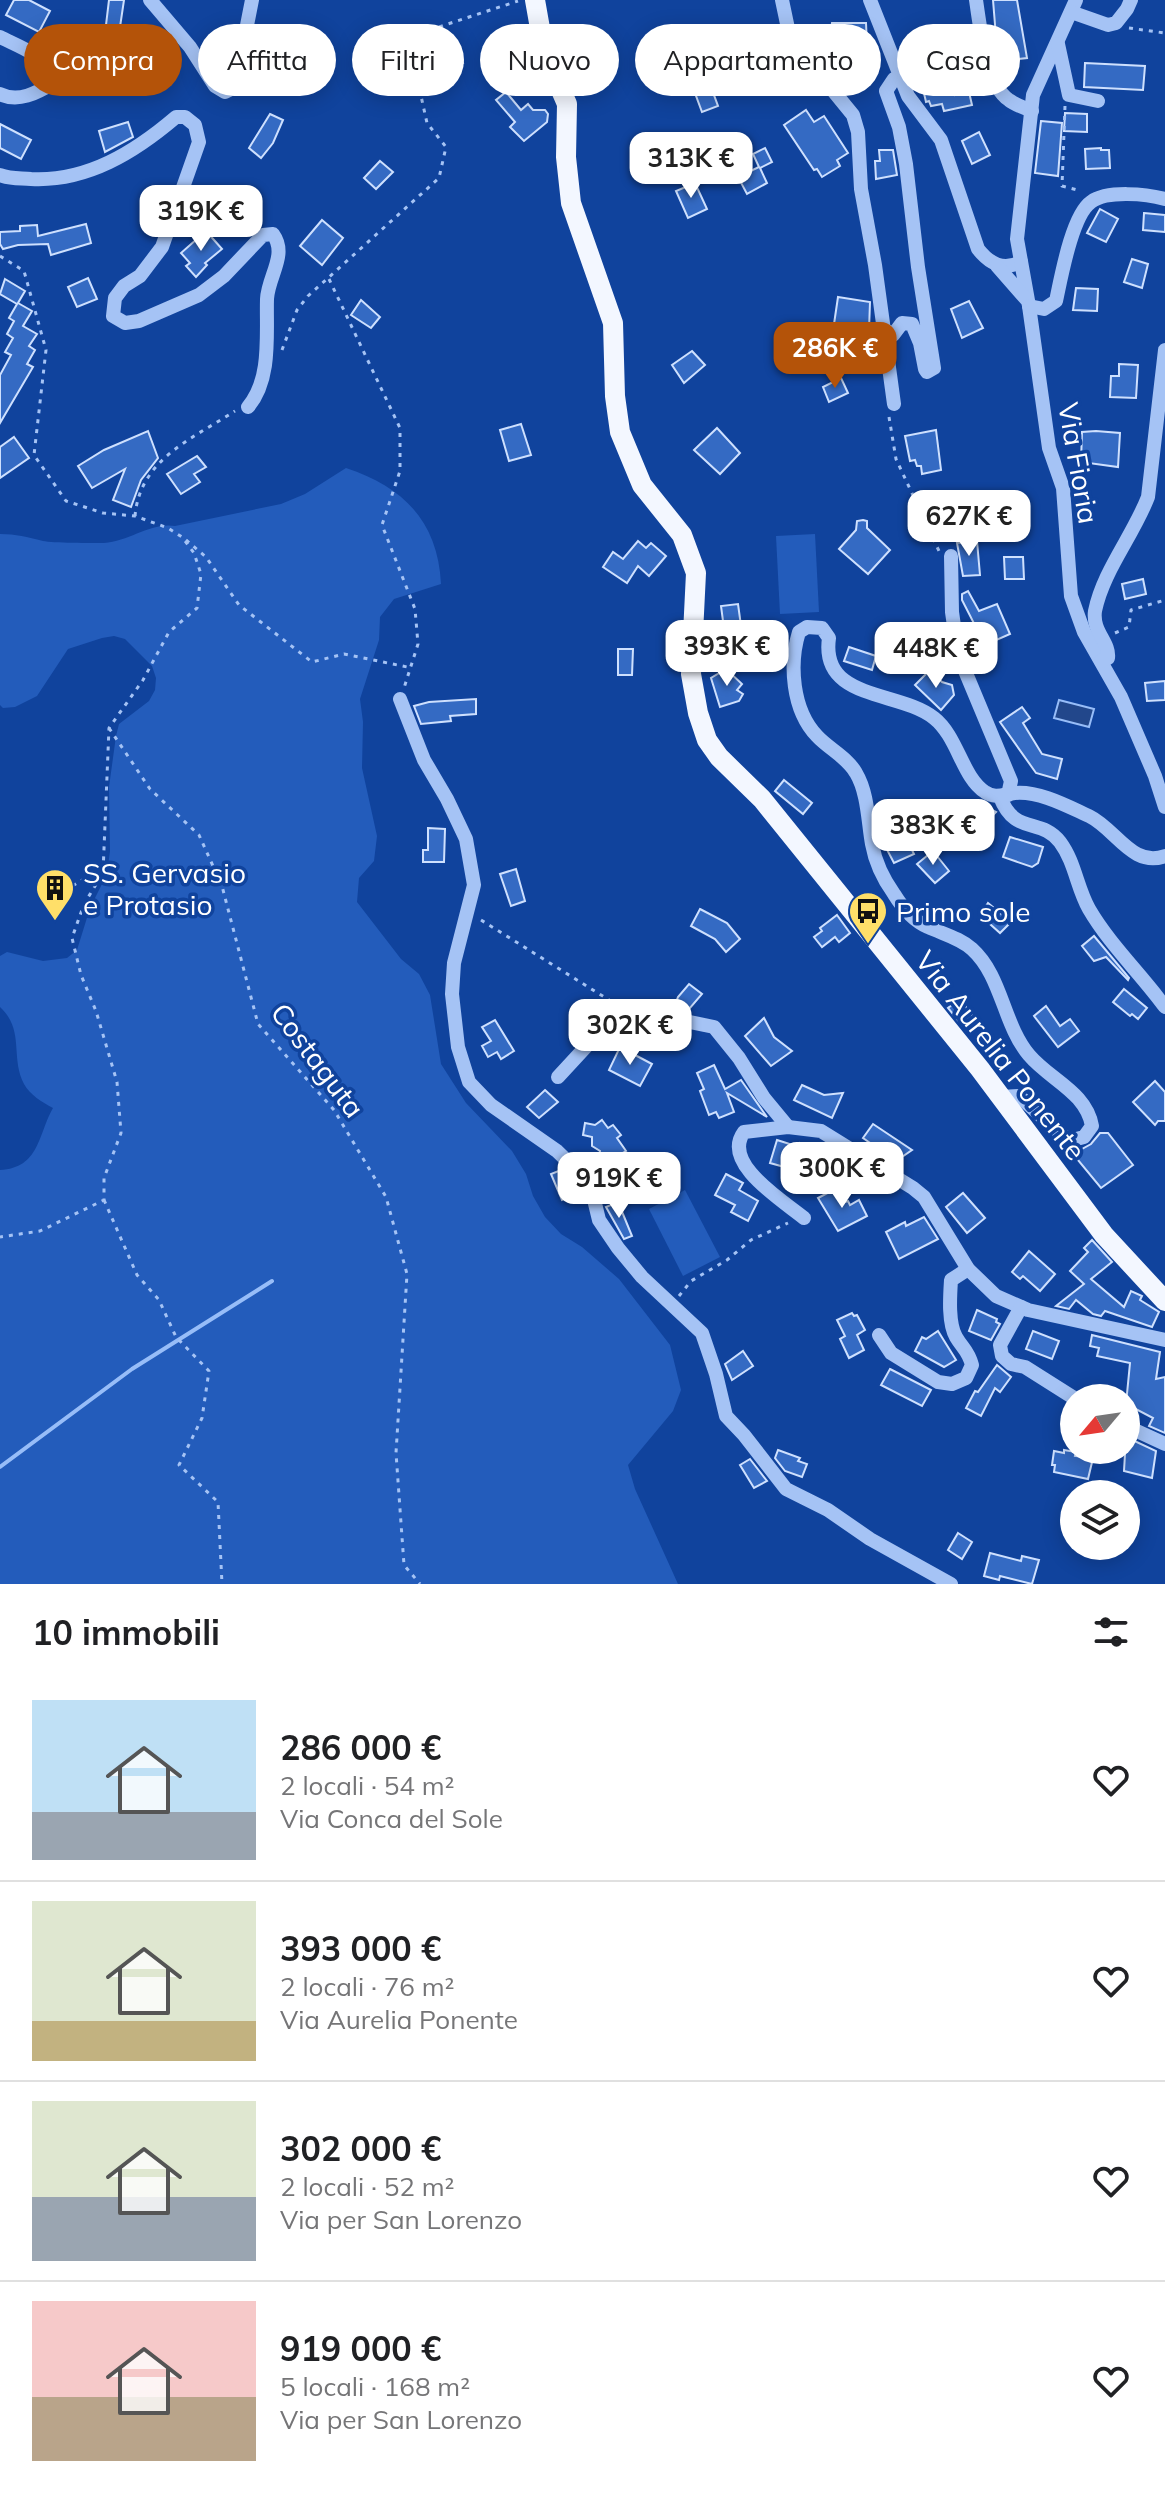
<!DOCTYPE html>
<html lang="it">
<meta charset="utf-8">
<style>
body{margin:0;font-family:Mulish,sans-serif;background:#f2f2f2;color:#202124;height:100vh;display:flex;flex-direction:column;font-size:30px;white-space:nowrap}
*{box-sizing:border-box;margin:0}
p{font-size:26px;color:#757577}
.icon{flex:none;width:44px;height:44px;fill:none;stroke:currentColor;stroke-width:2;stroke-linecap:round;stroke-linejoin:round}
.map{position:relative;height:1584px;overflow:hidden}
.details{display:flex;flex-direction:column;background:#fff;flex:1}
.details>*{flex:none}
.hud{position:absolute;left:24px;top:24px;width:1118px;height:72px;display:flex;gap:16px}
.needle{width:52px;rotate:241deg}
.fabs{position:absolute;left:1060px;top:1384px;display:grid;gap:16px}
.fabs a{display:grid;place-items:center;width:80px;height:80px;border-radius:50%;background:#fff;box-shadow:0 4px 20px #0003;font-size:40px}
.price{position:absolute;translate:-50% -68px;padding:0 18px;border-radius:16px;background:#fff;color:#222;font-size:26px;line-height:52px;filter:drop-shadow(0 2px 4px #0008)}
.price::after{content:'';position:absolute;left:50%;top:48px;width:24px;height:18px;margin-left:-12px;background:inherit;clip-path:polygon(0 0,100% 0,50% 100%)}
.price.on{background:#b45309;color:#fff}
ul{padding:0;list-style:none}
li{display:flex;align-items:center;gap:24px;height:200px;padding:0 32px}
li+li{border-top:2px solid #e0e0e0}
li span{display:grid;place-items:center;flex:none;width:224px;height:160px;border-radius:0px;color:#555}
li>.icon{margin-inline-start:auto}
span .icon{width:96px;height:96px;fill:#fffc;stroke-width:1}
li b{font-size:34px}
h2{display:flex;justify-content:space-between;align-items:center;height:96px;padding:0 32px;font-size:34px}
.chip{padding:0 28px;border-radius:36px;background:#fff;box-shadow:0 4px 20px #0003;font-size:28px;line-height:72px}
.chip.on{background:#b45309;color:#fff}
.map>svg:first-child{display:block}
</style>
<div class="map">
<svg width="1165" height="1584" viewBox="0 0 1165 1584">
<rect width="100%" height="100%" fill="#10439d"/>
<!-- green -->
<g fill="#235cbb">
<path d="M346 468C404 487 438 522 441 584L394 599 380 617 379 640 360 699 363 722 362 768 377 836 374 861 359 878 357 902 401 959 419 974 430 995 441 1064 466 1103 512 1151 526 1174 533 1196 545 1217 561 1234 582 1247 619 1279 670 1345 681 1390 673 1411 628 1465 635 1489 678 1584H0V1170C40 1168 38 1134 53 1108 42 1102 30 1095 24 1084 10 1057 25 1030 0 1007V956L7 952 43 961 67 958 77 950 90 908 107 874 110 851 109 787 116 736 119 724 149 701 155 690 156 678 152 666 125 639 114 636 102 638 68 649 37 696 15 707 3 708 0 705V534C16 534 27 537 43 541 52 543 93 543 104 543 130 541 151 522 175 526L281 504 305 494Z"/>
<path d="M815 534 819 612 780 614 776 536Z"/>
<path d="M685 1190 720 1257 683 1276 649 1209Z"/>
</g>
<!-- water -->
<path fill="#22478b" stroke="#97bdf8" stroke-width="2" d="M1059 700 1094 709 1089 727 1054 718Z"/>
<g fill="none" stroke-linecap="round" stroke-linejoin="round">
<!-- stream -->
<path stroke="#97bdf8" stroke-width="4" d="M0 1467 132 1369 272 1281"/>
</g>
<!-- building -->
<g fill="#346ac3" stroke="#cee0fe" stroke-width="2">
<path d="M14 0H29L50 11 39 32 6 15Z"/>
<path d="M109 0H124L120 27 106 25Z"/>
<path d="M993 0H1017L1027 58 998 61Z"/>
<path d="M832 23H866L867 45 844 55 840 35 830 34Z"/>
<path d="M927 35 935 54 917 62 909 43Z"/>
<path d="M445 47 447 52 457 48 463 63 433 76 425 55Z"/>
<path d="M1085 63 1145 66 1143 90 1084 87Z"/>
<path d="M708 79 718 106 702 112 692 85Z"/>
<path d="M952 82 955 95 969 92 972 105 944 111 942 104 931 106 929 101 926 102 923 89Z"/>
<path d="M506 92 521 110 528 104 533 110H545L548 114 547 122 524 141 510 127 515 122 496 100Z"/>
<path d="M806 110 814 122 824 116 848 153 837 160 840 166 822 177 817 169 814 170 784 125Z"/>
<path d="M1065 113 1087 114V132L1064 131Z"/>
<path d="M270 114 283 120 273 143 261 158 249 148Z"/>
<path d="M1041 121 1062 123 1058 176 1035 173Z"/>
<path d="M128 122 133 137 105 152 99 131Z"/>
<path d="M0 124 31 140 21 159 0 148Z"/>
<path d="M979 132 990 155 972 164 962 141Z"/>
<path d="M765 148 772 162 760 168 767 183 747 194 738 177 759 167 753 154Z"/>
<path d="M1101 148V150H1109L1110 168 1086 169 1085 149Z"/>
<path d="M879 150H893L897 175 876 179 875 161H880Z"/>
<path d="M380 161 393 172 376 189 364 178Z"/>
<path d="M695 183 707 209 688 218 676 191Z"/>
<path d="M1100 209 1118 219 1106 242 1087 233Z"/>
<path d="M1144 213 1165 215V232L1143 230Z"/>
<path d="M322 220 343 238 322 265 300 246Z"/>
<path d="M86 224 91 243 51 255 48 244 18 245 3 249 0 244V232L20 231V226L37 225 38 236Z"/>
<path d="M206 231 222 249 205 263 207 265 196 277 186 266 190 263 181 253Z"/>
<path d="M1132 259 1148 264 1142 288 1124 282Z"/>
<path d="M88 278 97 299 77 307 68 287Z"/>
<path d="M5 279 25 291 18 303 32 311 23 326 37 334 29 346 35 350 27 364 33 367 0 423V375L11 355 5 352 13 338 7 334 14 321 9 318 17 304 0 294Z"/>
<path d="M1076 288 1098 289 1097 311 1073 310Z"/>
<path d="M838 297 870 302 869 330 834 324Z"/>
<path d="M361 300 380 317 371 328 351 315Z"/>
<path d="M969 301 983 328 962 338 951 309Z"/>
<path d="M692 351 705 365 684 383 672 365Z"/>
<path d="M1119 364 1138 365 1136 398 1110 397 1111 376H1119Z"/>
<path d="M841 378 848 393 829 402 823 387Z"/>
<path d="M521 424 531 455 509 461 500 430Z"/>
<path d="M717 428 740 453 720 474 694 450Z"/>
<path d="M936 430 941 470 922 474 921 466H917L915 460 910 461 905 436Z"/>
<path d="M148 431 158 458 141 480 131 507 113 500 125 469 92 488 78 466 104 450Z"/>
<path d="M1096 431 1120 433 1118 467 1081 462 1082 432Z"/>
<path d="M14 437 29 458 0 478V447Z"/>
<path d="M197 456 206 467 194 474 200 482 181 494 167 474Z"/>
<path d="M863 520 867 521V528L890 550 868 574 839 549 856 530 857 521Z"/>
<path d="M638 541 646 548 651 543 666 556 649 576 638 566 627 583 603 567 613 552 623 559Z"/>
<path d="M977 541 980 575 963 576 957 543Z"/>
<path d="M1004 557H1023L1024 579H1005Z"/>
<path d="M1143 579 1146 594 1125 599 1122 584Z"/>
<path d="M968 591 979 611 997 604 1010 634 985 645 962 600V594Z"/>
<path d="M738 604 742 633 725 636 721 606Z"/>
<path d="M849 647 876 656 872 670 844 661Z"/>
<path d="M618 649H633L632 675H618Z"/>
<path d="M726 669 742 684 737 690 743 694 739 701 720 707 711 678Z"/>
<path d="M930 670 942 682 952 685 954 695 941 710 915 685Z"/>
<path d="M1165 681V700L1147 701 1145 683Z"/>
<path d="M476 699V714L450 716 451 721 421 724 414 706 429 702Z"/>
<path d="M1022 707 1030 718 1023 723 1042 754 1062 759 1057 779 1036 773 1000 722Z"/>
<path d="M784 780 812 803 803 814 775 791Z"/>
<path d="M981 804 996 812 977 832 965 820Z"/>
<path d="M428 828 445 829 444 862H423V850H428Z"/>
<path d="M903 832 914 854 894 863 882 840Z"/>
<path d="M1010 837 1043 847 1038 863 1032 867 1003 857Z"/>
<path d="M933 851 949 871 935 883 917 864Z"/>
<path d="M516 869 525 901 511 906 500 874Z"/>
<path d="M988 903 1011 922 1000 933 980 915Z"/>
<path d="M700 909 727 923 740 939 726 952 715 939 691 926Z"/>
<path d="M837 915 850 933 839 942 835 937 822 947 814 937 822 931 820 928Z"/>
<path d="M1094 936 1129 978 1128 980 1106 957 1094 961 1082 946Z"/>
<path d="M689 984 702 994 690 1008 675 1005 678 997Z"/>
<path d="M1124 989 1147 1008 1138 1019 1132 1014 1130 1016 1113 1002Z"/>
<path d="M960 999 977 1022 966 1030 948 1008Z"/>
<path d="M1046 1006 1060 1026 1070 1019 1079 1031 1058 1047 1034 1016Z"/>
<path d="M764 1018 774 1037 792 1051 771 1066 745 1036Z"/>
<path d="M495 1020 514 1051 501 1059 497 1052 488 1057 482 1046 491 1041 482 1027Z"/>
<path d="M620 1047 652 1064 640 1086 609 1070Z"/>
<path d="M714 1065 725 1089 741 1080 767 1117 727 1093 734 1112 719 1118 716 1112 709 1115 700 1091 704 1089 697 1073Z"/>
<path d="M1155 1081 1165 1092V1121H1158L1155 1125 1133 1102Z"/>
<path d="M802 1085 824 1095 843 1093 832 1118 794 1100Z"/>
<path d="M545 1090 558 1102 539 1118 527 1107Z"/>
<path d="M602 1120 608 1128 613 1125 621 1135 617 1138 626 1151 619 1155 618 1164 598 1162 600 1151 592 1146V1137L583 1135 585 1123 595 1125Z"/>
<path d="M873 1124 912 1150 896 1161 863 1138Z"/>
<path d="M1100 1133H1108L1133 1165 1101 1188 1073 1154 1091 1144Z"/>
<path d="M777 1140 799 1147 800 1143 818 1149 811 1169 790 1162 788 1168 770 1163Z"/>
<path d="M561 1170 574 1195 562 1200 551 1174Z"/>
<path d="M726 1174 743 1183 739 1190 758 1201 748 1221 731 1212 735 1205 715 1195Z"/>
<path d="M835 1189 842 1203 848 1201 850 1205 859 1200 867 1216 838 1231 818 1198Z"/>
<path d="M963 1193 985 1218 967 1233 946 1207Z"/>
<path d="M618 1202 632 1236 624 1239 606 1207Z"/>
<path d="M924 1217 938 1239 899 1259 886 1232 905 1222 906 1226Z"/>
<path d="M1092 1240 1112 1262 1091 1279 1124 1307 1131 1291 1142 1296 1140 1300 1159 1312 1152 1327 1105 1311 1101 1316 1093 1314 1076 1300 1069 1309 1056 1306 1084 1284 1070 1271 1088 1252 1084 1248Z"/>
<path d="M1029 1251 1055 1274 1040 1291 1023 1276 1020 1279 1012 1272Z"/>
<path d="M977 1310 997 1319 996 1322 1000 1324 991 1340 969 1331Z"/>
<path d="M852 1313 854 1316 857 1315 865 1330 857 1335 864 1350 849 1358 840 1339 845 1336 837 1320Z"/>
<path d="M938 1331 956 1360 944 1367 915 1351 922 1337 926 1339Z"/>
<path d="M1033 1331 1059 1341 1052 1359 1026 1349Z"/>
<path d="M1092 1335 1160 1352 1156 1379 1165 1377V1433L1149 1426 1153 1418 1126 1404 1130 1363 1097 1356 1099 1348 1090 1346Z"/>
<path d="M743 1351 753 1366 732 1380 725 1364Z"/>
<path d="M997 1365 1011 1377 1000 1392 995 1388 981 1416 966 1408 975 1391 978 1392Z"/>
<path d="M890 1369 931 1390 922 1406 881 1385Z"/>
<path d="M1126 1437 1156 1451 1152 1478 1124 1471Z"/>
<path d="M778 1450 800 1458 798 1461 807 1464 802 1477 785 1471 775 1458Z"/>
<path d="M1064 1450 1076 1452 1075 1456 1093 1458 1088 1479 1054 1472 1055 1465H1052L1054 1451 1064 1453Z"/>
<path d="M750 1459 767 1481 754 1488 740 1465Z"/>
<path d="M958 1533 972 1542 962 1559 948 1550Z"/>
<path d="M990 1553 1021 1561 1022 1556 1039 1560 1032 1584 1000 1576 999 1580 984 1576Z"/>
</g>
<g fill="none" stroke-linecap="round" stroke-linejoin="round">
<!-- path -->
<g stroke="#a5c3f5" stroke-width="3" stroke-dasharray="4 6" stroke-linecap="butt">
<path d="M1129 28 1165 33"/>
<path d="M1065 106 1062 186 1081 191"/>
<path d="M0 256 24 271 46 350 34 455 66 501 103 513 135 516 168 528 182 537 194 553 201 574 197 608 169 632 143 680 109 728 103 873 84 904 72 938 81 975 96 1011 117 1082 121 1133 104 1178V1200L40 1231 0 1237"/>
<path d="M329 279 400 428V471L382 525 415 609 418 644 404 688"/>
<path d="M282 350 297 310 308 296 439 178 446 147 427 123 408 37 518 1"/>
<path d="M889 417 896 459 939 551"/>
<path d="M135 516C140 459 192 439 235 411"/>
<path d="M186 540 206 557 239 605 312 662 344 654 412 668"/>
<path d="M1115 633 1129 627 1131 610 1165 600"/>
<path d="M109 728 150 789 199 835 222 886 258 1024 334 1110 386 1197 407 1274 396 1453 404 1565 420 1584"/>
<path d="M58 910 64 891 89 876 103 873"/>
<path d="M481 920 617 1005"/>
<path d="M104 1200 137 1275 159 1300 176 1337 209 1371 202 1418 179 1465 218 1502 222 1584"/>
<path d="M679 1296 691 1281 727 1260 751 1240 788 1223"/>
</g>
<!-- minor -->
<g stroke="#a5c3f5" stroke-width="14">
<path d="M150 0 190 47 215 86 225 92 233 88 236 81 252 0"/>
<path d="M782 0 790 38 853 115 858 132 861 189 875 265 894 404"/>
<path d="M870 0 908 96 941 140 978 249C990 264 1003 271 1021 262"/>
<path d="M976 0C980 26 986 85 1009 100 1015 105 1025 108 1032 111"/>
<path d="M1076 0 1033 95 1017 239 1029 306 1049 448 1063 488 1071 596 1084 632 1121 697 1155 776 1165 807"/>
<path d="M1071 12 1108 25 1116 23 1127 9 1131 0"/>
<path d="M0 37C20 47 43 55 54 74L53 83C37 93 18 103 0 94"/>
<path d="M1058 44 1069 95 1098 101"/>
<path d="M0 175C10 179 20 178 31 179 87 182 135 152 176 117H185L195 125 199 142 162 247 140 276 124 286 115 298 113 316 125 323 139 321 199 295 224 276 263 235 273 234C288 255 268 276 267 299 266 333 272 379 248 407"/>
<path d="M997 266 1026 299"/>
<path d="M1029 306 1044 309 1056 301C1061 278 1072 215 1091 202 1107 190 1147 194 1165 199"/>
<path d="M882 328 893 335 902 323 912 324 920 343 925 369 927 372 934 368 918 267 906 164 899 127 886 91 894 79 901 77"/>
<path d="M951 556 952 612 958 654 1011 781 1008 795"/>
<path d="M1101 661 1108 658C1110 642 1092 632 1095 611 1103 571 1133 536 1148 497L1165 350"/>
<path d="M400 699 424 760 447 799 466 839 474 885 454 963 452 994 458 1047 469 1082 491 1105 557 1151 590 1183 599 1220 618 1248 642 1277 702 1333 716 1374 726 1416 744 1435 786 1489 828 1510 870 1539 951 1584"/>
<path d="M1000 797C1015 836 1041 817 1060 842 1075 862 1077 888 1089 909 1110 945 1141 974 1165 1007"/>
<path d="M558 1077 606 1025 633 1016 670 1018 714 1027 739 1058 764 1098 788 1127"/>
<path d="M1001 1097 1019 1096 1069 1141 1084 1137 1092 1126C1086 1092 1050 1080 1029 1055 1003 1024 1002 976 972 949 960 938 943 934 928 927 914 921 902 907 894 894 884 880 875 861 872 844 868 822 868 793 856 773 847 757 829 749 817 736 792 710 789 664 799 632L807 627 822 628 829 638C820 701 899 690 934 718 958 737 962 777 985 792 995 799 1004 794 1015 793 1040 791 1067 806 1089 816 1116 829 1132 868 1165 856"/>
<path d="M804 1218C782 1200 721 1163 744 1132L788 1127 821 1131 913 1188 924 1197 968 1269 996 1296 1028 1310 1165 1340"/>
<path d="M1021 1307 1000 1345 1002 1356 1011 1364 1025 1367 1074 1398"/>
<path d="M879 1335 891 1353 938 1382 952 1384 966 1378 972 1365C968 1350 963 1349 956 1337 948 1323 950 1296 951 1280L968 1269"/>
<path d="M1126 1426 1165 1444"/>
</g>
<!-- major -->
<path stroke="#f3f7ff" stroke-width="20" d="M535 0 544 51 567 104 566 157 571 203 613 323 615 396 620 432 642 485 682 535 696 573 691 674 698 713 707 740 719 757 762 799 980 1069 1104 1235 1165 1301"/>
</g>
<!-- icons -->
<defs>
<symbol id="building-pin" viewBox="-11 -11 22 30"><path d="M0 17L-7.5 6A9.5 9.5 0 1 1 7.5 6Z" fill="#ffdf69" stroke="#10439d"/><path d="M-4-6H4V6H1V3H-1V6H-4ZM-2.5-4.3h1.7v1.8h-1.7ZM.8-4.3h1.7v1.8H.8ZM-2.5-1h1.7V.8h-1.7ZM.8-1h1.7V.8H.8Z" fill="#111"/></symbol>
<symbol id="bus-pin" viewBox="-11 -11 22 30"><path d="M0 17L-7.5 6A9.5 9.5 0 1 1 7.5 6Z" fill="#ffdf69" stroke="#10439d"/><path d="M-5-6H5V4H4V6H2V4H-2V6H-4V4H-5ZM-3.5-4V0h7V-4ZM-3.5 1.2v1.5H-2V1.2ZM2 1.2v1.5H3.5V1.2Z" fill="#111"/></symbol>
</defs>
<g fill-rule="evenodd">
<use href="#building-pin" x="33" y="866" width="44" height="60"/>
<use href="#bus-pin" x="846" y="889" width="44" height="60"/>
</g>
<g text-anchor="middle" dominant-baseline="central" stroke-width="7" stroke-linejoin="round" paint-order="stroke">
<!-- street labels -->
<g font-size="28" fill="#fff" stroke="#10439d">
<text transform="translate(1079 463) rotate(80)">Via Fioria</text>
<text transform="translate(1001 1055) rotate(52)">Via Aurelia Ponente</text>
<text transform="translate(318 1060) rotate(53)">Costaguta</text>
</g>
<!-- poi labels -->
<g font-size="28" fill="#fff" stroke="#10439d" text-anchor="start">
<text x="83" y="872">SS. Gervasio<tspan x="83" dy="32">e Protasio</tspan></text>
<text x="896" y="911">Primo sole</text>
</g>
</g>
</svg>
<div class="fabs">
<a><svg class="needle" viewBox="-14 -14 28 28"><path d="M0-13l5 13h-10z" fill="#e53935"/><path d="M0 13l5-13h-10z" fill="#757577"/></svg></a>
<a><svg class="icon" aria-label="layers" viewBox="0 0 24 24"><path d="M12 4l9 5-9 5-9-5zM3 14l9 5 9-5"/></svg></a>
</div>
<b class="price" style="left:691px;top:200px">313K €</b>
<b class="price" style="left:201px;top:253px">319K €</b>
<b class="price on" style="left:835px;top:390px">286K €</b>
<b class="price" style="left:969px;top:558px">627K €</b>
<b class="price" style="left:727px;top:688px">393K €</b>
<b class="price" style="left:936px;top:690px">448K €</b>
<b class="price" style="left:933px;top:867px">383K €</b>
<b class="price" style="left:630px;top:1067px">302K €</b>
<b class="price" style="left:842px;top:1210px">300K €</b>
<b class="price" style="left:619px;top:1220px">919K €</b>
<div class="hud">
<a class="chip on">Compra</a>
<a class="chip">Affitta</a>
<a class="chip">Filtri</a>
<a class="chip">Nuovo</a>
<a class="chip">Appartamento</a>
<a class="chip">Casa</a>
</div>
</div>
<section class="details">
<h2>10 immobili<svg class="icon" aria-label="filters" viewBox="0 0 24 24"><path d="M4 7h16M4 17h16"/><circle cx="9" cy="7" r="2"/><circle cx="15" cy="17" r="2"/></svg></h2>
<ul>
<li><span style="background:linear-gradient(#bfe0f5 70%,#9aa5b1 0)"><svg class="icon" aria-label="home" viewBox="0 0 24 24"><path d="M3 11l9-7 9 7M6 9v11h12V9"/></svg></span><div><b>286 000 €</b><p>2 locali · 54 m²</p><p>Via Conca del Sole</p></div><svg class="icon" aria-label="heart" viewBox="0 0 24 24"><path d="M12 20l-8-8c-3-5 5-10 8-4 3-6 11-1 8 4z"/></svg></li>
<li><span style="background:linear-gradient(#dfe7d0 75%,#c2b280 0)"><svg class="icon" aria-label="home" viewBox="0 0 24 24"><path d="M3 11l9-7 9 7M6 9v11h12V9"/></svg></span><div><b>393 000 €</b><p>2 locali · 76 m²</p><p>Via Aurelia Ponente</p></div><svg class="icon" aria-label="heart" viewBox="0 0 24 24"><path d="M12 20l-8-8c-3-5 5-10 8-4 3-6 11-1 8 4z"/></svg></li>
<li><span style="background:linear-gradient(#dfe7d0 60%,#9aa5b1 0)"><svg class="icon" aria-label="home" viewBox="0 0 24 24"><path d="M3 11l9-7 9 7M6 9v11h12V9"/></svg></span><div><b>302 000 €</b><p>2 locali · 52 m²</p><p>Via per San Lorenzo</p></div><svg class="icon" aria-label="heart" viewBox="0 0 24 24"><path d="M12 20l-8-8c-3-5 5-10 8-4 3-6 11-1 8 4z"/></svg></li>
<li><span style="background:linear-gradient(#f6c9c9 60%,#b9a48a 0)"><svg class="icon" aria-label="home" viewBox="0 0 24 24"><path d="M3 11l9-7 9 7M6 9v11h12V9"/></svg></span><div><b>919 000 €</b><p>5 locali · 168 m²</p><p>Via per San Lorenzo</p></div><svg class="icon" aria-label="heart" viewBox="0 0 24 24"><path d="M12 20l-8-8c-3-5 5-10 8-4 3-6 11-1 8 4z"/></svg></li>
</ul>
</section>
